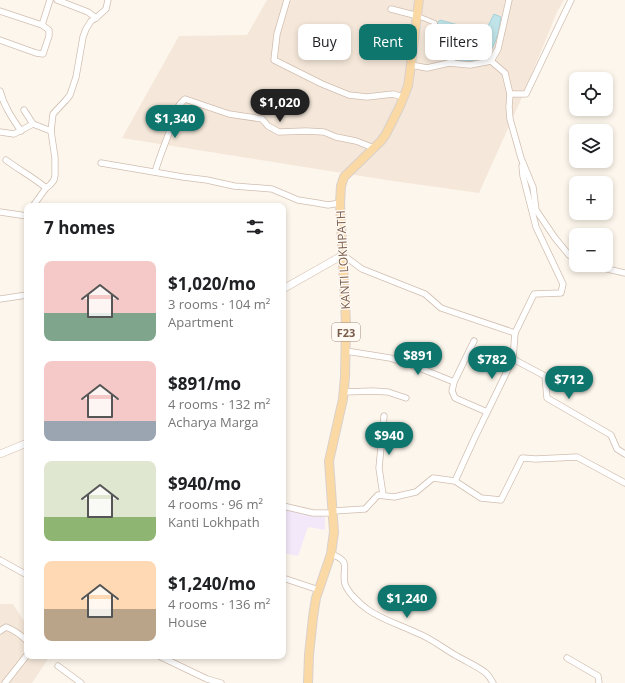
<!DOCTYPE html>
<meta charset="utf-8">
<style>
body{margin:0;font-family:"Open Sans",sans-serif;background:#f2f2f2;color:#202124;height:100vh;display:flex;flex-direction:column;font-size:15px;white-space:nowrap}
*{box-sizing:border-box;margin:0}
p{font-size:13px;color:#757577}
.icon{flex:none;width:22px;height:22px;fill:none;stroke:currentColor;stroke-width:2;stroke-linecap:round;stroke-linejoin:round}
.map{position:relative;flex:1;overflow:hidden}
.details{position:absolute;left:24px;top:203px;width:262px;height:456px;display:flex;flex-direction:column;background:#fff;border-radius:8px;box-shadow:0 2px 6px #0003}
.details>*{flex:none}
.hud{position:absolute;left:298px;top:24px;width:267px;height:36px;display:flex;gap:8px}
.fabs{position:absolute;left:569px;top:72px;display:grid;gap:8px}
.fabs a{display:grid;place-items:center;width:44px;height:44px;border-radius:8px;background:#fff;box-shadow:0 2px 6px #0003;font-size:20px}
.price{position:absolute;translate:-50% -34px;padding:0 9px;border-radius:14px;background:#0f766e;color:#fff;font-size:13px;line-height:26px;filter:drop-shadow(0 1px 2px #0008)}
.price::after{content:'';position:absolute;left:50%;top:24px;width:12px;height:9px;margin-left:-6px;background:inherit;clip-path:polygon(0 0,100% 0,50% 100%)}
.price.active{background:#222;color:#fff}
ul{padding:0;list-style:none}
li{display:flex;align-items:center;gap:12px;height:100px;padding:0 20px}
li span{display:grid;place-items:center;flex:none;width:112px;height:80px;border-radius:8px;color:#555}
li>.icon{margin-inline-start:auto}
span .icon{width:48px;height:48px;fill:#fffc;stroke-width:1}
li b{font-size:17px}
h2{display:flex;justify-content:space-between;align-items:center;height:48px;padding:0 20px;font-size:17px}
.tag{padding:0 14px;border-radius:8px;background:#fff;box-shadow:0 2px 6px #0003;font-size:14px;line-height:36px}
.tag.active{background:#0f766e;color:#fff}
.map>svg:first-child{display:block}
</style>
<div class="map">
<svg width="625" height="683" viewBox="0 0 625 683">
<rect width="100%" height="100%" fill="#fdf6ec"/>
<!-- residential -->
<g fill="#f5e8da">
<path d="M267 0H564L557 12 524 93 479 193 386 180 122 138 179 36 247 35Z"/>
<path d="M0 604H13L27 626V656H45L48 659 32 683H0Z"/>
</g>
<!-- education -->
<path fill="#f3e8fa" d="M283 502 304 512 325 517V530L308 527 298 556 283 553Z"/>
<!-- water -->
<path fill="#bfe3e8" stroke="#a5d3da" d="M494 14 501 17C499 29 497 41 490 52 481 65 448 63 439 51 435 46 437 29 437 23L440 20 480 31 486 30Z"/>
<g fill="none" stroke-linecap="round" stroke-linejoin="round">
<defs>
<path id="pedestrian" d="M418 16 435 23 436 47 438 52 455 63"/>
<g id="minor">
<path d="M57 0 88 12 96 18"/>
<path d="M287 0 277 34 274 60 322 84 349 95 367 97 393 94 403 97"/>
<path d="M391 9 418 16"/>
<path d="M0 11 42 25 49 30V36L43 54 36 53 0 40"/>
<path d="M42 25 50 0"/>
<path d="M491 61 498 49 509 0"/>
<path d="M411 65 427 68 449 63 470 65 491 61 505 73 510 94 509 107 510 119 521 158 533 187 536 210 555 238 569 255 576 259"/>
<path d="M0 91C4 106 12 118 21 131"/>
<path d="M510 94H526L571 0"/>
<path d="M24 110 33 124"/>
<path d="M0 132 14 134 33 124 51 131"/>
<path d="M6 160C19 170 33 177 46 188"/>
<path d="M101 163 183 177 207 180 234 186 272 189 298 200 317 203 328 205 340 203"/>
<path d="M155 172C159 158 165 144 170 130 174 118 174 108 185 99L229 114 262 119 268 126 279 132 306 131 324 132 336 137 356 141 374 148"/>
<path d="M33 206 46 188 50 185 54 180 55 175V158L51 131 53 114 66 100 70 95 76 77 83 37 86 29 91 21 96 18 106 9 108 0"/>
<path d="M0 212 27 216"/>
<path d="M590 265 625 273"/>
<path d="M0 299 27 295"/>
<path d="M515 333 534 294 561 293 563 284 536 227 523 176 522 166"/>
<path d="M346 351 390 358 417 367 454 382 452 391 455 398 487 412"/>
<path d="M513 359 545 376 547 398 611 435 617 449 625 454"/>
<path d="M454 382 474 341"/>
<path d="M344 392 373 391 388 392 406 398"/>
<path d="M455 481 481 498 501 500 522 458 536 459 577 457 625 483"/>
<path d="M383 495 379 468 384 416"/>
<path d="M283 506 313 513H333"/>
<path d="M333 511 365 509 378 495 394 497 416 492 433 478 455 481 476 435 513 359 515 333 441 308 425 294 362 269 343 255"/>
<path d="M331 554C353 562 341 568 345 584 348 593 360 604 367 609 382 620 401 625 417 633 431 638 444 649 457 656 467 662 477 666 486 673 489 676 491 679 493 683"/>
<path d="M0 560 27 575"/>
<path d="M283 578 319 590"/>
<path d="M0 631 6 627C14 630 21 635 27 641"/>
<path d="M159 656 207 679 221 683"/>
<path d="M567 658 598 676 599 683"/>
<path d="M58 666 81 683"/>
<path d="M5 683 27 655"/>
</g>
<g id="secondary">
<path d="M283 289 343 255"/>
<path d="M0 454 27 443"/>
</g>
<path id="primary" d="M308 683 309 655 313 617 316 598 331 554 334 532 329 461 343 399 345 377 346 323 340 203 341 186 344 177 381 141 386 134 400 106 408 86 410 72 419 0"/>
</defs>
<!-- pedestrian casing -->
<use href="#pedestrian" stroke="#d1beb0" stroke-width="5.5"/>
<!-- minor casing -->
<use href="#minor" stroke="#d1beb0" stroke-width="7"/>
<!-- secondary casing -->
<use href="#secondary" stroke="#d6c0b0" stroke-width="8"/>
<!-- primary casing -->
<use href="#primary" stroke="#dad1cd" stroke-width="10"/>
<!-- pedestrian -->
<use href="#pedestrian" stroke="#fff" stroke-width="4"/>
<!-- minor -->
<use href="#minor" stroke="#fff" stroke-width="5.5"/>
<!-- secondary -->
<use href="#secondary" stroke="#fff" stroke-width="7"/>
<!-- primary -->
<use href="#primary" stroke="#fbd9a5" stroke-width="8"/>
</g>
<g text-anchor="middle" dominant-baseline="central" stroke-width="3" stroke-linejoin="round" paint-order="stroke">
<!-- shield labels -->
<rect fill="#fffaf3" stroke="#a28b7f" stroke-width="1" x="332" y="323" width="28" height="18" rx="3"/>
<g font-size="11" font-weight="bold" fill="#7a5c4d">
<text x="346" y="332">F23</text>
</g>
<!-- street labels -->
<g font-size="12" fill="#7a5c4d" stroke="#fffaf3">
<text transform="translate(343 260) rotate(-93)">KANTI LOKHPATH</text>
</g>
</g>
</svg>
<div class="fabs">
<a><svg class="icon" aria-label="locate" viewBox="0 0 24 24"><circle cx="12" cy="12" r="6"/><path d="M12 2v4M12 18v4M2 12h4M18 12h4"/></svg></a>
<a><svg class="icon" aria-label="layers" viewBox="0 0 24 24"><path d="M12 4l9 5-9 5-9-5zM3 14l9 5 9-5"/></svg></a>
<a>+</a>
<a>−</a>
</div>
<b class="price active" style="left:280px;top:123px">$1,020</b>
<b class="price" style="left:175px;top:139px">$1,340</b>
<b class="price" style="left:418px;top:376px">$891</b>
<b class="price" style="left:492px;top:380px">$782</b>
<b class="price" style="left:569px;top:400px">$712</b>
<b class="price" style="left:389px;top:456px">$940</b>
<b class="price" style="left:407px;top:619px">$1,240</b>
<div class="hud">
<a class="tag">Buy</a>
<a class="tag active">Rent</a>
<a class="tag">Filters</a>
</div>
<section class="details">
<h2>7 homes<svg class="icon" aria-label="filters" viewBox="0 0 24 24"><path d="M4 7h16M4 17h16"/><circle cx="9" cy="7" r="2"/><circle cx="15" cy="17" r="2"/></svg></h2>
<ul>
<li><span style="background:linear-gradient(#f6c9c9 65%,#7fa58c 0)"><svg class="icon" aria-label="home" viewBox="0 0 24 24"><path d="M3 11l9-7 9 7M6 9v11h12V9"/></svg></span><div><b>$1,020/mo</b><p>3 rooms · 104 m²</p><p>Apartment</p></div></li>
<li><span style="background:linear-gradient(#f6c9c9 75%,#9aa5b1 0)"><svg class="icon" aria-label="home" viewBox="0 0 24 24"><path d="M3 11l9-7 9 7M6 9v11h12V9"/></svg></span><div><b>$891/mo</b><p>4 rooms · 132 m²</p><p>Acharya Marga</p></div></li>
<li><span style="background:linear-gradient(#dfe7d0 70%,#8fb573 0)"><svg class="icon" aria-label="home" viewBox="0 0 24 24"><path d="M3 11l9-7 9 7M6 9v11h12V9"/></svg></span><div><b>$940/mo</b><p>4 rooms · 96 m²</p><p>Kanti Lokhpath</p></div></li>
<li><span style="background:linear-gradient(#ffd9b3 60%,#b9a48a 0)"><svg class="icon" aria-label="home" viewBox="0 0 24 24"><path d="M3 11l9-7 9 7M6 9v11h12V9"/></svg></span><div><b>$1,240/mo</b><p>4 rooms · 136 m²</p><p>House</p></div></li>
</ul>
</section>
</div>
